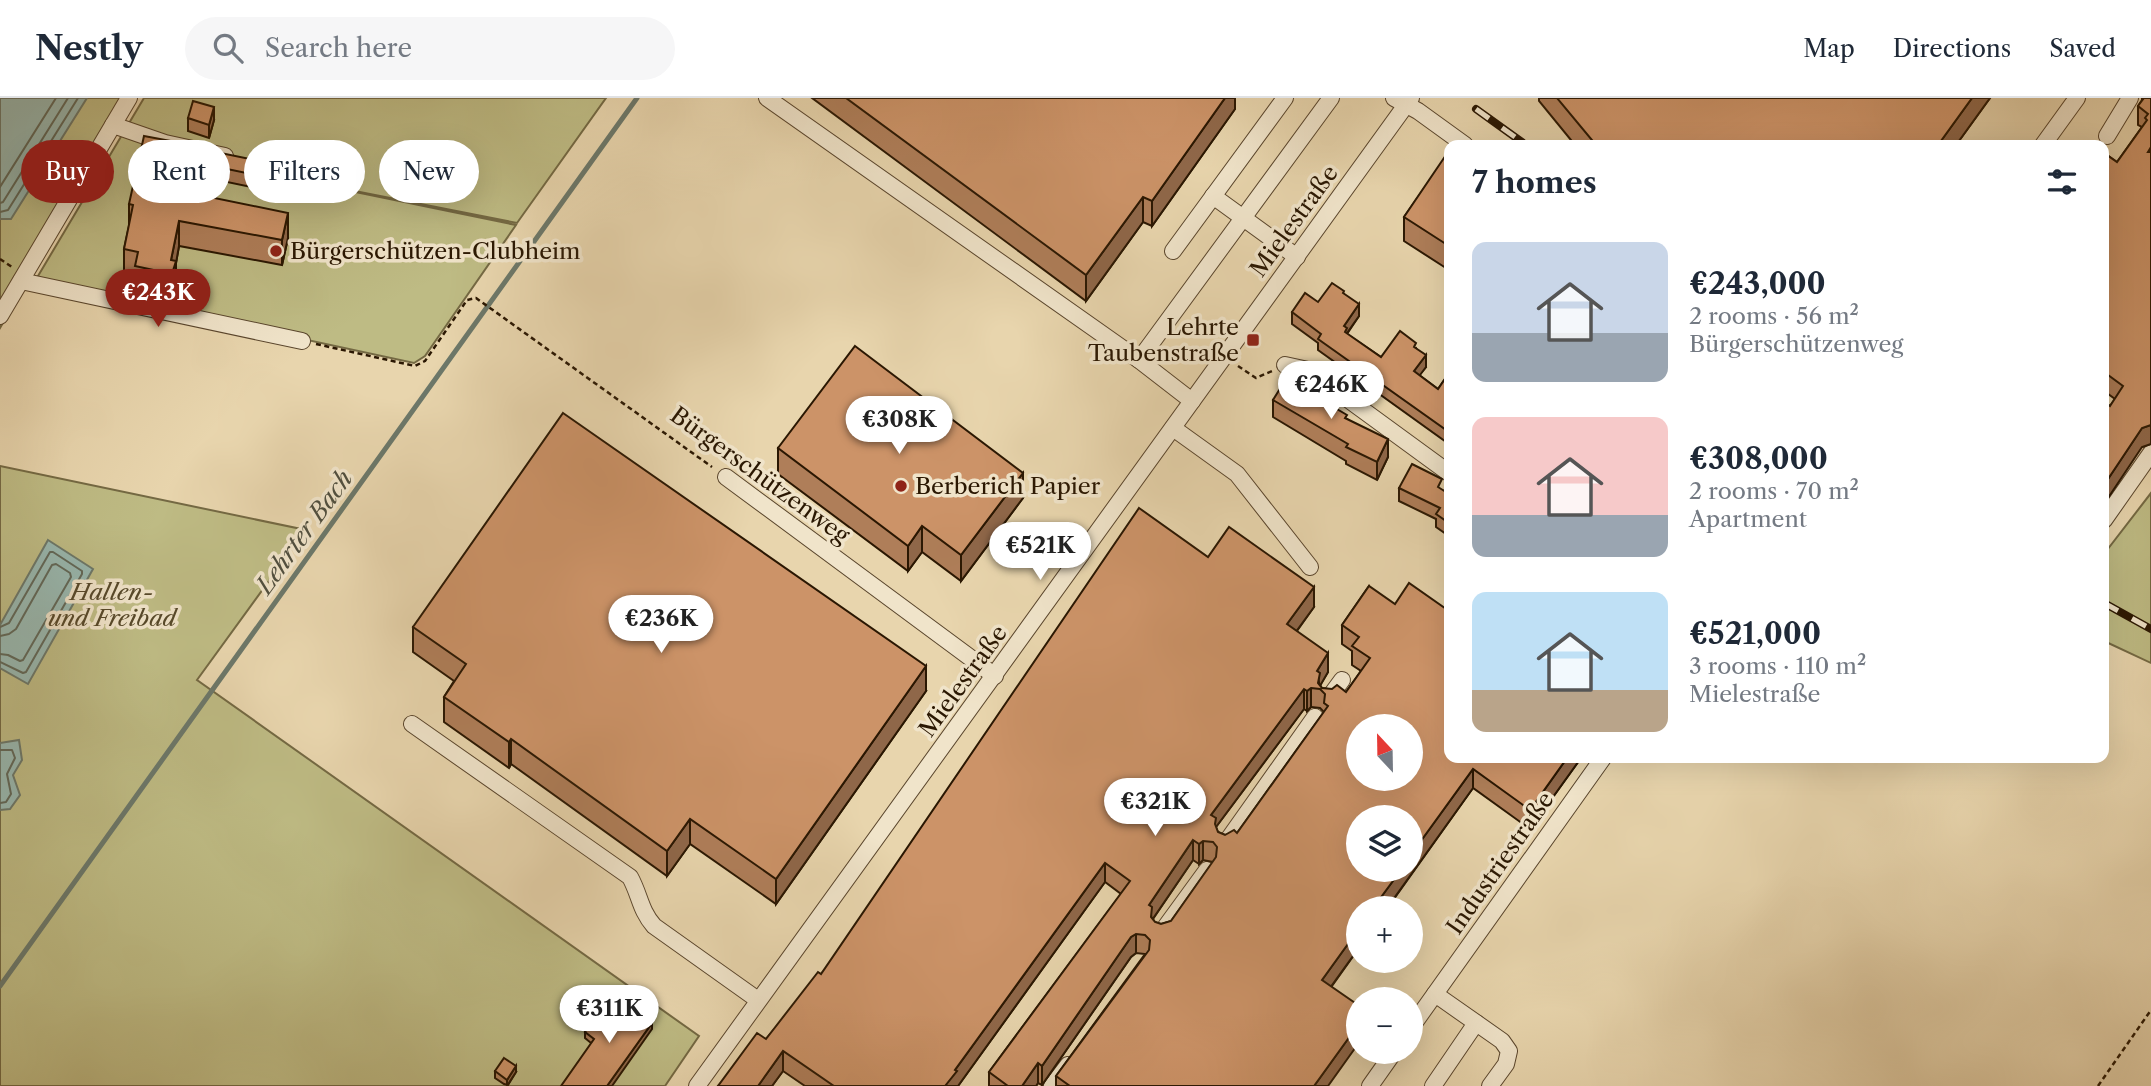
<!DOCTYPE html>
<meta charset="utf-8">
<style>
body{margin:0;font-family:"Libre Caslon Text",serif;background:#f6f6f7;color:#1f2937;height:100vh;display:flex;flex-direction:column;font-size:26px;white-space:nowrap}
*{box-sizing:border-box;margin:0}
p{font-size:23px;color:#747a83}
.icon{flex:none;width:38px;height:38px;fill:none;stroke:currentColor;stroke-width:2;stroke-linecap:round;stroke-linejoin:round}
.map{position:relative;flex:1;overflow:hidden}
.side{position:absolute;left:1444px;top:42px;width:665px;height:623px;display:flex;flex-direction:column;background:#fff;border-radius:14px;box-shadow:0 7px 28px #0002}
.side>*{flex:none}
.banner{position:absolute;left:21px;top:42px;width:665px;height:63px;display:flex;gap:14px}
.needle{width:46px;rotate:338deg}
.tools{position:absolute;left:1346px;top:616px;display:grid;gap:14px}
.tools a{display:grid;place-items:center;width:77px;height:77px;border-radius:50%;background:#fff;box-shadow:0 7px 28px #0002;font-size:35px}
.price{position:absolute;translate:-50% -60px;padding:0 16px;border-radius:24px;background:#fff;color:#222;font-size:23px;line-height:46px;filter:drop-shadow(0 2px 4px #0008)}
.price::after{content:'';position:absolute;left:50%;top:42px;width:21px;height:16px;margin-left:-10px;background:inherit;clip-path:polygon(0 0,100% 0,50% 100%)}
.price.selected{background:#8f2418;color:#fff}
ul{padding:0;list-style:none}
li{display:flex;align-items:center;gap:21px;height:175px;padding:0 28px}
li span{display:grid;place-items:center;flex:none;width:196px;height:140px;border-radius:14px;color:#555}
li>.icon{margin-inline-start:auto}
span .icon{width:84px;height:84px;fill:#fffc;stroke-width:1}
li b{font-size:30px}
h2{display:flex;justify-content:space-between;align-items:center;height:84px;padding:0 28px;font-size:30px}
.chip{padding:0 24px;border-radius:32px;background:#fff;box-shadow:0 7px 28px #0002;font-size:24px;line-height:63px}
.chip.selected{background:#8f2418;color:#fff}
header{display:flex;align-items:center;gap:42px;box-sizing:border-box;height:98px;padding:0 35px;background:#fff;border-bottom:2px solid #e0e1e3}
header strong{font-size:33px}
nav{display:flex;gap:38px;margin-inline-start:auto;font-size:24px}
.search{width:490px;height:63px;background:#f6f6f7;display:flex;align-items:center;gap:18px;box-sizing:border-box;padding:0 24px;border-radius:38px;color:#747a83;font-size:26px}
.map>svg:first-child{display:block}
</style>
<header>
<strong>Nestly</strong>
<div class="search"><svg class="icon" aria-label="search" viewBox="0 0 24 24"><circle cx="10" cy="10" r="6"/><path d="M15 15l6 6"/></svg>Search here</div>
<nav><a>Map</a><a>Directions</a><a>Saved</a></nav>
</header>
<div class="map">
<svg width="2151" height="988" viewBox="0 0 2151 988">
<rect width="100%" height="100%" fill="#e8d5ad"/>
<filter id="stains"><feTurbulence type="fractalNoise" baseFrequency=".00286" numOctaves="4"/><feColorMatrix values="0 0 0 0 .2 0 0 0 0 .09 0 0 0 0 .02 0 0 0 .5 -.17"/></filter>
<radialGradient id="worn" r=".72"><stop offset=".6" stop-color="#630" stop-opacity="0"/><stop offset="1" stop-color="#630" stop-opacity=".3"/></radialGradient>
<!-- green -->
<g fill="#bebb84" stroke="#746943" stroke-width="2">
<path d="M0 0H133L0 230Z"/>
<path d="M144 0H606L517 125 258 74 516 127 425 258 414 265 42 185 38 178Z"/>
<path d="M0 368 306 432 197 582 699 938 665 988H0Z"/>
<path d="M2151 395V565L2104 543V456Z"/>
</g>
<!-- water -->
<g fill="#98b8b0" stroke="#6c786a" stroke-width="2">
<path d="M0 0H87L11 121H0Z"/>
<path d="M48 442 93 471 28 586 0 570V527Z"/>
<path d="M19 642 22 662 13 677 20 697 10 711 0 712V645Z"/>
</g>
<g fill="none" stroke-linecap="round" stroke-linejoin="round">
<!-- shore -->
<g stroke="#616859" stroke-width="2">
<path d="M0 89 56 0"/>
<path d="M0 105 3 104 68 0"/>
<path d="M0 114 8 112 78 0"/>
<path d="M0 529 9 525 50 454H53L82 473V476L26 574 23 575 0 564"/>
<path d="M0 538 9 536 16 531 52 467 56 466 70 475 71 479 23 562 20 563 8 557 0 556"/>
<path d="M0 652H12L15 660 7 676 11 696 6 704 0 705"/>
</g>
<!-- stream -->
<path stroke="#6c786a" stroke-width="5" d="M0 888 637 0"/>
<defs>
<g id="minor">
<path d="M767 0 1139 262"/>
<path d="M1394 0 1418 13 1465 47"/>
<path d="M113 27 165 45 225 58"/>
<path d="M2107 38 2130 0"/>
<path d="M2043 47 2077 0"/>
<path d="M1213 98 1297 159"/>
<path d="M1173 153 1285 0"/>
<path d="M21 183 302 243"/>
<path d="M0 218 129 0"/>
<path d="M1285 267 1308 272 1449 375"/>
<path d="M1192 303 1139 262 1331 0"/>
<path d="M1173 330 1237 376 1310 469"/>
<path d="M726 379 995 578"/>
<path d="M2104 422 2151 355"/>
<path d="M1328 601 1342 582"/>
<path d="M412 626 630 779C640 797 640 812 654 828L758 902"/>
<path d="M1225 746 1315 619"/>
<path d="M1161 835 1207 772"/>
<path d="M1435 896 1502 943 1509 953 1506 966 1490 988"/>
<path d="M1410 931 1603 660"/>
<path d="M697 988 1411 0"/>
<path d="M1052 988 1068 967"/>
<path d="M1370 988 1394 954"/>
<path d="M1433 988 1476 925"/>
</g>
</defs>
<!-- minor casing -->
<use href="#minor" stroke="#5a462d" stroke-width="18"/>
<!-- path -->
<g stroke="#2a1702" stroke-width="2.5" stroke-dasharray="5 3.5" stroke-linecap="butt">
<path d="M0 161 12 169"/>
<path d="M316 246 415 268 425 263 467 202 476 200 712 369"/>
<path d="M1238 268 1256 280 1272 273"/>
<path d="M2098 988 2151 912"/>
</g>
<!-- minor -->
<use href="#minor" stroke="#f0e4ca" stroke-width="16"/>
<defs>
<g id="rail">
<path d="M1476 11 1526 47"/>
<path d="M2104 505 2151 531"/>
</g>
</defs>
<!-- rail casing -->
<use href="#rail" stroke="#2a1702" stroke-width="8"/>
<!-- rail -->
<use href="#rail" stroke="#f0e4ca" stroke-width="5" stroke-dasharray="16" stroke-linecap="butt"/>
</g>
<!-- wall -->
<g fill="#af7e59" stroke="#2a1702" stroke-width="2" fill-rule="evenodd">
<path d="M812 0H1235V11L1152 128 1143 124 1086 203Z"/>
<path d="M1539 0H1990L1956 47H1575L1539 3Z"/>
<path d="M2142 0H2151V346L2142 349 2110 308 2115 301 2104 293V55L2117 64 2142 29 2138 27V8L2142 2Z"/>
<path d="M188 20 214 22 209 40 188 33Z"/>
<path d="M1449 55V172L1404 143V119Z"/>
<path d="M203 66 274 79 271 93 203 79Z"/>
<path d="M187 72 184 94 288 140 282 167 179 148 176 165V188L172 201 135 194V179L124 177V151L129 128V106Z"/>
<path d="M1344 196 1359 218 1347 236 1381 259 1416 250 1426 269 1419 277 1438 291 1449 275V346L1318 252V245L1292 226V214Z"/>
<path d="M1273 302 1347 321 1388 359 1377 382 1346 366V363L1273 319Z"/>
<path d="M778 350 1023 400 961 483 922 454 908 473 778 376Z"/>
<path d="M1399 390 1442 392 1449 396V438L1436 429V421L1399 403Z"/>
<path d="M1208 459 1314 509 1297 533 1328 574 1320 587 1322 590 1346 594 1361 573 1352 567V553L1342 546V527L1369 488 1449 660H1581L1530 731 1473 690 1332 888 1328 988H1056V978L1145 856 1136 855 1131 859 1042 987 1038 985 1036 988H989V974L1121 796 1105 784 958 988H805L783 973 772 988H718L766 941 821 876ZM1311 609 1320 610 1324 614 1237 735 1225 737 1218 734 1216 729 1304 611 1307 613ZM1193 762 1199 766 1203 762 1213 764 1171 823 1161 826 1155 824 1153 821Z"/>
<path d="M413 529 926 593 776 806 690 746 667 778 511 666 509 670 444 624V599L454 583 413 554Z"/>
<path d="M652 931 591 945 585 940V934Z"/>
<path d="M495 973 516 974 508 987 504 986 495 980Z"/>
</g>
<!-- shaded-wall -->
<g fill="#8f6749" stroke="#2a1702" stroke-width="2">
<path d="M1225 0H1235V11L1152 128V103Z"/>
<path d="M1972 0H1990L1956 47H1938Z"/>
<path d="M214 9V22L209 40V27Z"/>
<path d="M187 46V72L180 119V93Z"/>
<path d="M274 66V79L271 93V80Z"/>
<path d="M1143 99V124L1086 203V177Z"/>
<path d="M288 115V140L282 167V142Z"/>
<path d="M179 123V148L176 165V188L172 201 171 162Z"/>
<path d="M1359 206V218L1347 235V242L1344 228Z"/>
<path d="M1426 257V269L1414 285V273Z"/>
<path d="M2151 327V346L2142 349 2104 406V387L2142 330Z"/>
<path d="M1388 341V359L1377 382V364Z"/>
<path d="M1023 375V400L961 483V457Z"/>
<path d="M922 428V454L908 473V448Z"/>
<path d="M1314 489V509L1287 546V526Z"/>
<path d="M1328 555V574L1320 588V590L1317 573Z"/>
<path d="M926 568V593L776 806V781Z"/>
<path d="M1311 590V609L1307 613V593Z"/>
<path d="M1304 591V611L1216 729V740L1211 717Z"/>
<path d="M511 641V666L509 670V644Z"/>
<path d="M1567 660H1581L1530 731V712Z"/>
<path d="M1473 671V690L1387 810H1373L1401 772H1410V758Z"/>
<path d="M690 721V746L667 778V753Z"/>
<path d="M1193 742V762L1152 822 1149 807Z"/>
<path d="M1203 743V762L1199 766V746Z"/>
<path d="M1105 765V784L958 988H945L955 972Z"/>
<path d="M1358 832V851L1322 901V882Z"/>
<path d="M1136 836V855L1131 859 1042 987V968L1131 839Z"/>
<path d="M652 925V931L612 988H607Z"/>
<path d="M1358 927V946L1328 988H1314Z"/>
<path d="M783 953V973L772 988H758Z"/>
<path d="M1038 965V985L1036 988H1022Z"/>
<path d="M516 968V974L507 988V982Z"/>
</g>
<!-- building -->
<g fill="#cc9368" stroke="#2a1702" stroke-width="2" fill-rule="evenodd">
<path d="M846 0H1225L1152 103 1143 99 1086 177Z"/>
<path d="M1557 0H1972L1938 47H1596Z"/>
<path d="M2144 0H2151V49L2148 54H2151V327L2142 330 2104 387V303L2110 308 2123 288 2104 274V55L2117 64 2147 22 2145 20 2148 16 2138 8Z"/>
<path d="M193 3 214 9 209 27 188 20Z"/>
<path d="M144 38 187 46 180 93 288 115 282 142 179 123 171 162 176 163 172 176 135 168 138 154 124 151 133 107 129 106Z"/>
<path d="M206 52 274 66 271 80 203 66Z"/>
<path d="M1448 54 1449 55V148L1404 119Z"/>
<path d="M1332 185 1344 193 1343 195 1359 206 1344 228 1347 230 1345 234 1381 259 1400 233 1416 245 1414 249 1426 257 1414 273 1438 291 1449 275V334L1318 241 1321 236 1292 214 1305 195 1318 204Z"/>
<path d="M855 248 1023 375 961 457 922 428 908 448 778 350Z"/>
<path d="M1286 281 1347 317 1345 320 1388 341 1377 364 1346 349 1348 346 1273 302Z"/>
<path d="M563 315 926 568 776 781 690 721 667 753 511 641 509 644 444 599 466 566 413 529Z"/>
<path d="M1412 366 1442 381 1438 389 1449 396V425L1436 416 1440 410 1399 390Z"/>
<path d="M1139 410 1208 459 1229 429 1314 489 1287 526 1328 555 1317 573 1320 575 1318 585 1322 590 1332 591 1337 587 1346 594 1370 560 1352 548 1359 539 1342 527 1369 488 1395 506 1409 485 1449 513V660H1567L1530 712 1473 671 1410 758V719H1358V772H1401L1373 810H1358V832L1322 882 1358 907V927L1314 988H1070L1056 978 1149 852 1150 842 1145 837 1136 836 1131 839 1042 968 1038 965 1022 988H1008L989 974 1130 783 1105 765 955 972 957 973 945 988H834L783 953 758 988H718L757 935 766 941 818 874 821 876ZM1311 590 1320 591 1325 596 1324 605 1328 608 1237 735 1234 732 1225 737 1218 734 1215 726 1216 720 1211 717 1304 591 1307 593ZM1358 628H1410V681H1358ZM1193 742 1199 746 1203 743 1213 744 1217 749 1216 759 1171 823 1161 826 1155 824 1151 819 1152 809 1149 807Z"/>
<path d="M613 897 652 925 607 988H561L594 941 585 934Z"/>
<path d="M504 960 516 968 507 982 495 973Z"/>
</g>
<!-- markers -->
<g fill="#8f2418" stroke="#f0e4ca" stroke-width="2.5">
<circle cx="276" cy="153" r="7"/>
<rect x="1246" y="235" width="14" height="14" rx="3.5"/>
<circle cx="901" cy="388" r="7"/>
</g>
<g text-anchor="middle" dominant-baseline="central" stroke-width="7" stroke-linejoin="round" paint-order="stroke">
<!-- street labels -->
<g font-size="23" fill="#2a1702" stroke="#f0e4ca">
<text transform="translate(1294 123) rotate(-54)">Mielestraße</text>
<text transform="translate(760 377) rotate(36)">Bürgerschützenweg</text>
<text transform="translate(963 583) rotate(-54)">Mielestraße</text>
<text transform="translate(1500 765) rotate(-55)">Industriestraße</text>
</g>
<!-- poi labels -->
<g font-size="23" fill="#2a1702" stroke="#f0e4ca" text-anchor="start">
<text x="290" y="153">Bürgerschützen-Clubheim</text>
<text x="1239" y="229" text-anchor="end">Lehrte<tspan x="1239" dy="26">Taubenstraße</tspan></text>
<text x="915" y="388">Berberich Papier</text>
</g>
<!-- park labels -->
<g font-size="23" font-style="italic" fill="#564829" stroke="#f0e4ca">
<text x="112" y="494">Hallen-<tspan x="112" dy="26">und Freibad</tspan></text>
</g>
<!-- water labels -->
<g font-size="24" font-style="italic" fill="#504f3f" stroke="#f0e4ca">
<text transform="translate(304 434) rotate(-54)">Lehrter Bach</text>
</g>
</g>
<rect width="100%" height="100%" filter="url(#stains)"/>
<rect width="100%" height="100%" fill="url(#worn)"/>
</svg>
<div class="tools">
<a><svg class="needle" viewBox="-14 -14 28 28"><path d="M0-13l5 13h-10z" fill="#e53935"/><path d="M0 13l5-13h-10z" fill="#747a83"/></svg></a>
<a><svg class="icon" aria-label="layers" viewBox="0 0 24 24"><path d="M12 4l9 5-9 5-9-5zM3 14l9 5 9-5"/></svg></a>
<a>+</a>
<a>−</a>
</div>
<b class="price selected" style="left:158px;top:231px">€243K</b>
<b class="price" style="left:1331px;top:323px">€246K</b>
<b class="price" style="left:899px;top:358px">€308K</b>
<b class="price" style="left:1040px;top:484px">€521K</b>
<b class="price" style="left:661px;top:557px">€236K</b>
<b class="price" style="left:1155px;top:740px">€321K</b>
<b class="price" style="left:609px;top:947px">€311K</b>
<div class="banner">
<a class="chip selected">Buy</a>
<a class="chip">Rent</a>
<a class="chip">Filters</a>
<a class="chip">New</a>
</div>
<section class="side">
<h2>7 homes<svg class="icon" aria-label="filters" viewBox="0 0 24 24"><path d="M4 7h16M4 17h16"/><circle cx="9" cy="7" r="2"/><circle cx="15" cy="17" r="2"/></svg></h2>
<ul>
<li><span style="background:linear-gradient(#c9d6e8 65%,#9aa5b1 0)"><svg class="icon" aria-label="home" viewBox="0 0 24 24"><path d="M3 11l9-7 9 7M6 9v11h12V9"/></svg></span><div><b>€243,000</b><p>2 rooms · 56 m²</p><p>Bürgerschützenweg</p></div></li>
<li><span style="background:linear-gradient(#f6c9c9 70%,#9aa5b1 0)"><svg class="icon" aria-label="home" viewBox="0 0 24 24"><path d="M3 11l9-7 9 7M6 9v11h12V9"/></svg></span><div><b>€308,000</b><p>2 rooms · 70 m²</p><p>Apartment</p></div></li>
<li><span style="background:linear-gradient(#bfe0f5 70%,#b9a48a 0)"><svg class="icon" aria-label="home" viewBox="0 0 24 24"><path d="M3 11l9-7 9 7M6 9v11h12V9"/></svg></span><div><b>€521,000</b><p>3 rooms · 110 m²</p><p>Mielestraße</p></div></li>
</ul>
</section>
</div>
